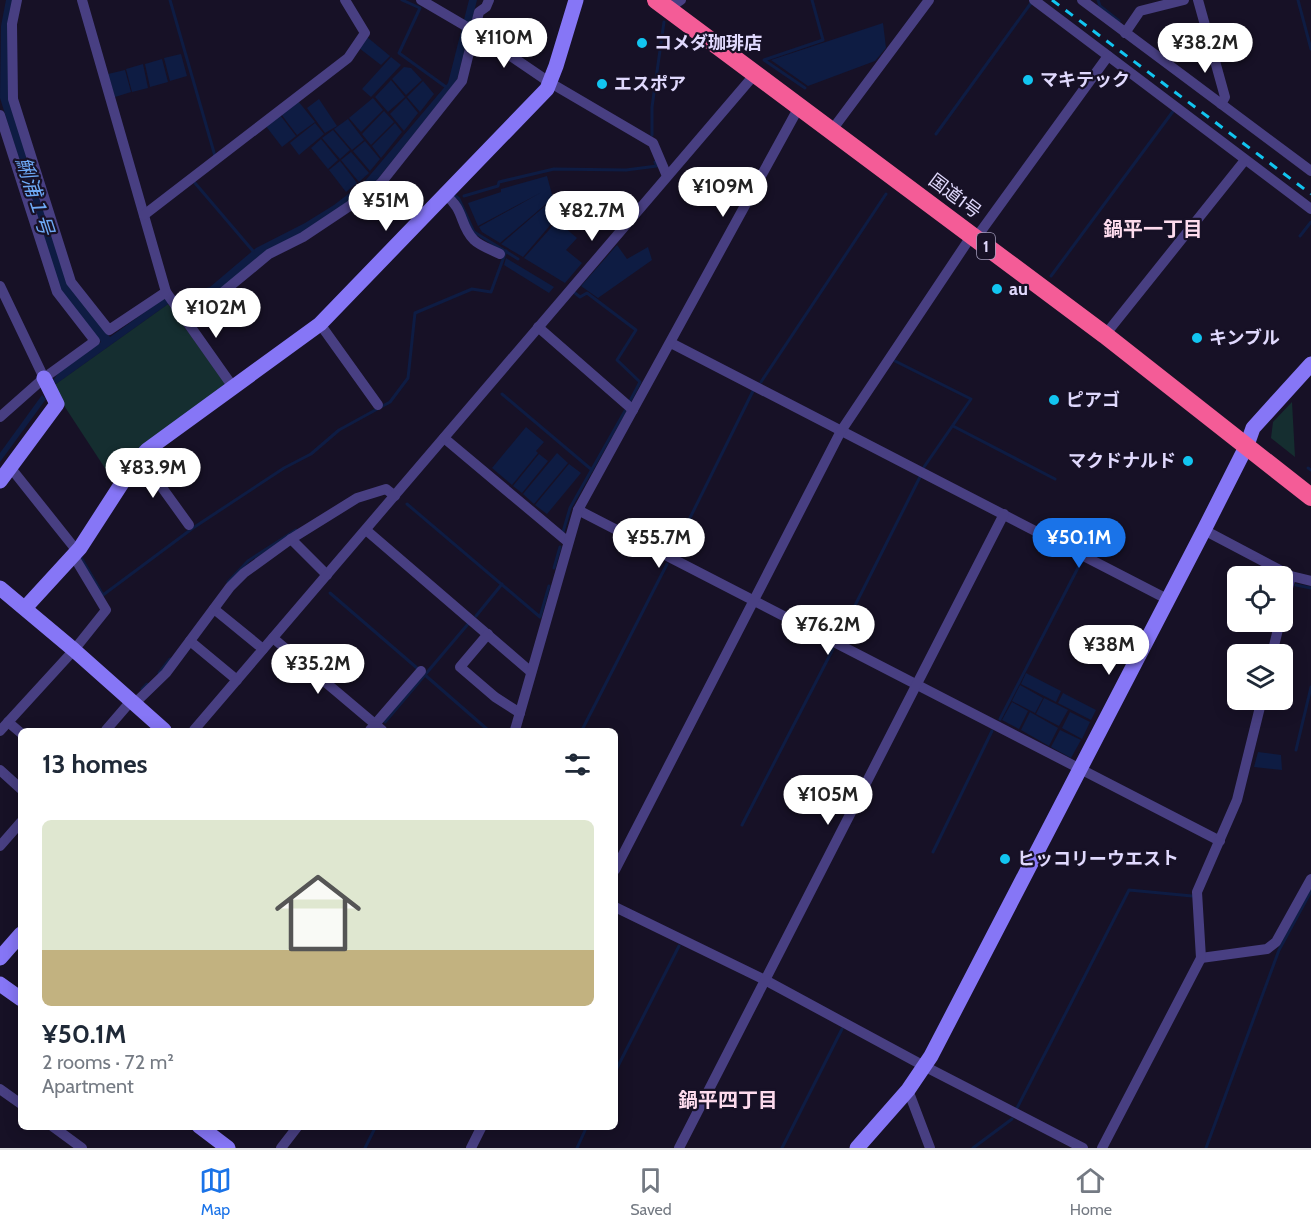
<!DOCTYPE html>
<meta charset="utf-8">
<style>
body{margin:0;font-family:Cabin,"Noto Sans JP",sans-serif;background:#f6f6f7;color:#1f2937;height:100vh;display:flex;flex-direction:column;font-size:22px;white-space:nowrap}
*{box-sizing:border-box;margin:0}
p{font-size:20px;color:#747a83}
.icon{flex:none;width:33px;height:33px;fill:none;stroke:currentColor;stroke-width:2;stroke-linecap:round;stroke-linejoin:round}
.map{position:relative;flex:1;overflow:hidden}
.details{position:absolute;left:18px;top:728px;width:600px;height:402px;display:flex;flex-direction:column;background:#fff;border-radius:9px;box-shadow:0 3px 15px #0003}
.details>*{flex:none}
.fabs{position:absolute;left:1227px;top:566px;display:grid;gap:12px}
.fabs a{display:grid;place-items:center;width:66px;height:66px;border-radius:9px;background:#fff;box-shadow:0 3px 15px #0003;font-size:30px}
.price{position:absolute;translate:-50% -51px;padding:0 14px;border-radius:21px;background:#fff;color:#222;font-size:20px;line-height:39px;filter:drop-shadow(0 2px 3px #0008)}
.price::after{content:'';position:absolute;left:50%;top:36px;width:18px;height:14px;margin-left:-9px;background:inherit;clip-path:polygon(0 0,100% 0,50% 100%)}
.price.current{background:#1a73e8;color:#fff}
ul{padding:0;list-style:none}
li{display:grid;align-content:center;gap:12px;height:318px;padding:0 24px}
li span{display:grid;place-items:center;height:186px;border-radius:9px;color:#555}
li>.icon{margin-inline-start:auto}
span .icon{width:108px;height:108px;fill:#fffc;stroke-width:1}
li b{font-size:26px}
h2{display:flex;justify-content:space-between;align-items:center;height:72px;padding:0 24px;font-size:26px}
.dock{display:flex;justify-content:space-around;align-items:center;height:84px;border-top:2px solid #e0e1e3;background:#fff;font-size:16px;color:#747a83}
.dock a{display:grid;justify-items:center;gap:3px}
.dock .current{color:#1a73e8}
.map>svg:first-child{display:block}
</style>
<div class="map">
<svg width="1311" height="1148" viewBox="0 0 1311 1148">
<rect width="100%" height="100%" fill="#171126"/>
<!-- green -->
<g fill="#152e30">
<path d="M168 304 224 382 225 386 114 482 63 404 53 386Z"/>
<path d="M1292 402 1295 457 1271 438 1273 422Z"/>
</g>
<!-- water -->
<g fill="#0e1c43">
<path d="M6 0H13L9 96 68 285 110 337 163 299 210 287 256 248 305 223 334 205 365 181 448 83 469 0H477L457 80 377 180 370 187 214 293 196 299 168 304 56 384 53 380 59 372 101 342 60 290 0 98 1 26Z"/>
<path d="M883 23 886 48 875 61 808 86 771 60Z"/>
<path d="M367 37 390 56 381 65 359 48Z"/>
<path d="M181 54 187 76 170 81 164 58Z"/>
<path d="M391 57 401 65 371 97 362 89Z"/>
<path d="M162 59 168 82 150 87 145 64Z"/>
<path d="M143 64 148 88 132 92 126 69Z"/>
<path d="M404 67 411 68 422 80 406 95 392 79Z"/>
<path d="M125 70 131 92 115 97 108 74Z"/>
<path d="M391 80 405 97 388 112 375 97Z"/>
<path d="M423 81 434 94 420 112 407 97Z"/>
<path d="M373 98 383 110 361 132 349 118Z"/>
<path d="M406 98 418 113 404 131 390 114Z"/>
<path d="M319 99 337 126 325 133 307 108Z"/>
<path d="M298 101 315 122 297 135 281 114Z"/>
<path d="M384 111 394 122 371 145 362 134Z"/>
<path d="M280 115 296 136 282 147 265 125Z"/>
<path d="M348 119 364 140 352 150 334 129Z"/>
<path d="M315 123 324 134 299 155 290 143Z"/>
<path d="M395 123 402 132 381 158 372 146Z"/>
<path d="M333 130 350 150 340 159 322 138Z"/>
<path d="M321 139 338 160 328 169 311 148Z"/>
<path d="M365 141 380 159 370 171 353 151Z"/>
<path d="M351 152 369 173 359 182 341 160Z"/>
<path d="M340 161 357 183 346 192 329 170Z"/>
<path d="M547 176 553 198 500 243 482 232 479 227 542 192 478 226 468 203 501 192V189Z"/>
<path d="M553 199 558 216 523 257 501 244Z"/>
<path d="M587 200 589 205 564 224 558 219 561 215 558 204Z"/>
<path d="M557 221 577 238 566 250 582 263 565 283 524 258Z"/>
<path d="M617 245 627 259 648 247 652 260 598 298 581 286Z"/>
<path d="M506 258 554 287 549 293 504 265Z"/>
<path d="M42 395 46 399 0 462V453Z"/>
<path d="M526 427 544 442 536 451 538 453 512 485 492 468Z"/>
<path d="M557 453 568 463 534 504 523 494Z"/>
<path d="M539 454 548 461 522 493 513 486Z"/>
<path d="M569 464 581 473 547 514 535 505Z"/>
<path d="M1026 673 1061 691 1056 702 1021 684Z"/>
<path d="M1020 685 1043 698 1035 713 1012 701Z"/>
<path d="M1063 693 1096 710 1091 720 1058 703Z"/>
<path d="M1044 698 1068 710 1059 726 1036 714Z"/>
<path d="M1012 702 1028 711 1019 729 1002 720Z"/>
<path d="M1030 712 1058 728 1049 746 1021 730Z"/>
<path d="M1070 712 1090 722 1082 739 1062 728Z"/>
<path d="M1060 730 1081 740 1071 758 1051 747Z"/>
<path d="M1258 752 1281 755 1282 770 1254 767Z"/>
</g>
<g fill="none" stroke-linecap="round" stroke-linejoin="round">
<!-- stream -->
<g stroke="#0e1c43" stroke-width="3">
<path d="M170 0 215 156"/>
<path d="M402 0 420 8 399 53 446 87"/>
<path d="M1098 0 1100 6 1119 21"/>
<path d="M1298 0 1311 49"/>
<path d="M805 88 764 60 823 40 812 0"/>
<path d="M936 134 1031 3"/>
<path d="M652 135V107L664 22"/>
<path d="M195 183 253 251"/>
<path d="M454 195 459 199 474 232 518 259"/>
<path d="M464 196 498 186 499 182 554 169 626 170 657 166 655 162"/>
<path d="M1300 236 1311 222"/>
<path d="M1051 276 1174 110"/>
<path d="M575 293 580 297 587 293 636 330 617 360 640 382 630 401"/>
<path d="M895 361 971 399 924 467"/>
<path d="M761 382 886 194"/>
<path d="M502 394 592 470"/>
<path d="M953 426 1055 479"/>
<path d="M1308 468 1311 470"/>
<path d="M407 504 540 617 549 586"/>
<path d="M563 532 570 508 625 411"/>
<path d="M672 554 753 391"/>
<path d="M80 556 103 595 193 528 284 468 311 454 339 430 390 402 408 378 415 313 472 289 491 292 506 251"/>
<path d="M554 568 560 547"/>
<path d="M228 582 248 561 296 530"/>
<path d="M1296 585 1311 588"/>
<path d="M330 593 417 668"/>
<path d="M476 616 502 584"/>
<path d="M838 639 920 477"/>
<path d="M159 673 170 659"/>
<path d="M425 675 488 730"/>
<path d="M142 689 147 684"/>
<path d="M1000 719 1082 560"/>
<path d="M385 722 468 624"/>
<path d="M582 730 667 564"/>
<path d="M1296 750 1311 687"/>
<path d="M742 825 833 649"/>
<path d="M933 852 992 731"/>
<path d="M615 1072 679 946"/>
<path d="M1017 1108 1129 890 1192 896"/>
<path d="M365 1148 376 1126"/>
<path d="M577 1148 587 1126"/>
<path d="M782 1148 842 1029"/>
<path d="M973 1148 1012 1119"/>
<path d="M1206 1148 1279 950 1311 891"/>
</g>
<!-- street -->
<g stroke="#483f82" stroke-width="10">
<path d="M17 0 12 24 13 99 71 282 109 330 166 292"/>
<path d="M82 0 166 292 233 387"/>
<path d="M421 0 474 31 549 82 653 143 667 176"/>
<path d="M1034 0 1311 209"/>
<path d="M1082 0 1311 171"/>
<path d="M1198 0 1225 97 1221 104"/>
<path d="M668 9 681 0"/>
<path d="M1125 33 1140 11 1184 0"/>
<path d="M0 115 57 292 95 341 44 378 0 417"/>
<path d="M832 130 929 0"/>
<path d="M445 195C465 209 459 225 474 240 480 246 492 250 500 254"/>
<path d="M144 215 348 58 365 33 345 0"/>
<path d="M976 238 1108 56"/>
<path d="M0 286 44 378"/>
<path d="M176 308 217 297 269 254 303 237 372 191 381 183 462 81 479 12 486 7 489 0"/>
<path d="M320 324 378 405"/>
<path d="M538 327 633 410"/>
<path d="M1105 335 1245 160"/>
<path d="M671 343 1167 599"/>
<path d="M444 438 568 542"/>
<path d="M140 457 189 525"/>
<path d="M10 467 77 551"/>
<path d="M578 510 1220 841"/>
<path d="M366 530 531 672"/>
<path d="M1204 530 1291 576 1311 581"/>
<path d="M291 539 327 575"/>
<path d="M214 609 263 649"/>
<path d="M1282 612 1291 576"/>
<path d="M488 634 460 667 495 697 520 713"/>
<path d="M273 638 382 730"/>
<path d="M190 641 237 680"/>
<path d="M1272 654 1280 621"/>
<path d="M134 704 166 673 230 587 244 573 291 539 357 498 386 489 395 496"/>
<path d="M8 722 21 733"/>
<path d="M106 730 131 701"/>
<path d="M194 730 755 74"/>
<path d="M370 730 421 671"/>
<path d="M515 730 578 510 799 107"/>
<path d="M0 731 74 650 106 610 73 555"/>
<path d="M0 770 21 789"/>
<path d="M0 846 21 822"/>
<path d="M615 870 841 431 972 235"/>
<path d="M615 907 765 980 924 1066 1083 1148"/>
<path d="M1201 958 1267 949 1276 942 1311 879"/>
<path d="M0 1089 21 1104"/>
<path d="M908 1090 930 1148"/>
<path d="M52 1126 82 1148"/>
<path d="M281 1148 298 1126"/>
<path d="M471 1148 482 1126"/>
<path d="M679 1148 1004 514"/>
<path d="M1102 1148 1201 958 1197 892 1237 800 1262 699"/>
</g>
<!-- secondary -->
<g stroke="#8676f6" stroke-width="15">
<path d="M0 481 57 404 44 378"/>
<path d="M0 588 74 650 164 730"/>
<path d="M25 608 80 548 135 463 147 450 320 324 547 89 556 66 576 0"/>
<path d="M0 958 21 934"/>
<path d="M0 984 21 999"/>
<path d="M199 1126 228 1148"/>
<path d="M857 1148 908 1090 931 1056 1204 530 1247 445 1253 428 1311 364"/>
</g>
<!-- highway -->
<path stroke="#f45c97" stroke-width="18" d="M656 0 1105 335 1311 497"/>
<!-- rail -->
<path stroke="#12c5f0" stroke-width="3" stroke-dasharray="9 8" stroke-linecap="butt" d="M1052 0 1311 194"/>
</g>
<!-- markers -->
<g fill="#12c5f0" stroke="#171126" stroke-width="2">
<circle cx="642" cy="43" r="6"/>
<circle cx="1028" cy="80" r="6"/>
<circle cx="602" cy="84" r="6"/>
<circle cx="997" cy="289" r="6"/>
<circle cx="1197" cy="338" r="6"/>
<circle cx="1054" cy="400" r="6"/>
<circle cx="1188" cy="461" r="6"/>
<circle cx="1005" cy="859" r="6"/>
</g>
<g text-anchor="middle" dominant-baseline="central" stroke-width="4.5" stroke-linejoin="round" paint-order="stroke">
<!-- shield labels -->
<rect fill="#171126" stroke="#a49dbc" stroke-width="1.5" x="977" y="233" width="18" height="26" rx="4.5"/>
<g font-size="16" font-weight="bold" fill="#e0d9fd">
<text x="986" y="246">1</text>
</g>
<!-- poi labels -->
<g font-size="18" font-weight="bold" fill="#e0d9fd" stroke="#171126" text-anchor="start">
<text x="654" y="43">コメダ珈琲店</text>
<text x="1040" y="80">マキテック</text>
<text x="614" y="84">エスポア</text>
<text x="1009" y="289">au</text>
<text x="1209" y="338">キンブル</text>
<text x="1066" y="400">ピアゴ</text>
<text x="1176" y="461" text-anchor="end">マクドナルド</text>
<text x="1017" y="859">ヒッコリーウエスト</text>
</g>
<!-- street labels -->
<g font-size="18" fill="#e0d9fd" stroke="#171126">
<text transform="translate(955 196) rotate(37)">国道1号</text>
</g>
<!-- water labels -->
<g font-size="20" font-style="italic" fill="#6eaaf6" stroke="#171126">
<text transform="translate(35 196) rotate(72)">鯏浦１号</text>
</g>
<!-- neighbourhood labels -->
<g font-size="20" font-weight="bold" fill="#fddbed" stroke="#171126">
<text x="1153" y="229">鍋平一丁目</text>
<text x="728" y="1100">鍋平四丁目</text>
</g>
</g>
</svg>
<div class="fabs">
<a><svg class="icon" aria-label="locate" viewBox="0 0 24 24"><circle cx="12" cy="12" r="6"/><path d="M12 2v4M12 18v4M2 12h4M18 12h4"/></svg></a>
<a><svg class="icon" aria-label="layers" viewBox="0 0 24 24"><path d="M12 4l9 5-9 5-9-5zM3 14l9 5 9-5"/></svg></a>
</div>
<b class="price" style="left:504px;top:69px">¥110M</b>
<b class="price" style="left:1205px;top:74px">¥38.2M</b>
<b class="price" style="left:723px;top:218px">¥109M</b>
<b class="price" style="left:386px;top:232px">¥51M</b>
<b class="price" style="left:592px;top:242px">¥82.7M</b>
<b class="price" style="left:216px;top:339px">¥102M</b>
<b class="price" style="left:153px;top:499px">¥83.9M</b>
<b class="price" style="left:659px;top:569px">¥55.7M</b>
<b class="price current" style="left:1079px;top:569px">¥50.1M</b>
<b class="price" style="left:828px;top:656px">¥76.2M</b>
<b class="price" style="left:1109px;top:676px">¥38M</b>
<b class="price" style="left:318px;top:695px">¥35.2M</b>
<b class="price" style="left:828px;top:826px">¥105M</b>
<section class="details">
<h2>13 homes<svg class="icon" aria-label="filters" viewBox="0 0 24 24"><path d="M4 7h16M4 17h16"/><circle cx="9" cy="7" r="2"/><circle cx="15" cy="17" r="2"/></svg></h2>
<ul>
<li><span style="background:linear-gradient(#dfe7d0 70%,#c2b280 0)"><svg class="icon" aria-label="home" viewBox="0 0 24 24"><path d="M3 11l9-7 9 7M6 9v11h12V9"/></svg></span><div><b>¥50.1M</b><p>2 rooms · 72 m²</p><p>Apartment</p></div></li>
</ul>
</section>
</div>
<nav class="dock">
<a class="current"><svg class="icon" aria-label="map" viewBox="0 0 24 24"><path d="M3 6l6-2 6 2 6-2v14l-6 2-6-2-6 2zM9 4v14M15 6v14"/></svg>Map</a>
<a><svg class="icon" aria-label="saved" viewBox="0 0 24 24"><path d="M7 4h10v16l-5-4-5 4z"/></svg>Saved</a>
<a><svg class="icon" aria-label="home" viewBox="0 0 24 24"><path d="M3 11l9-7 9 7M6 9v11h12V9"/></svg>Home</a>
</nav>
